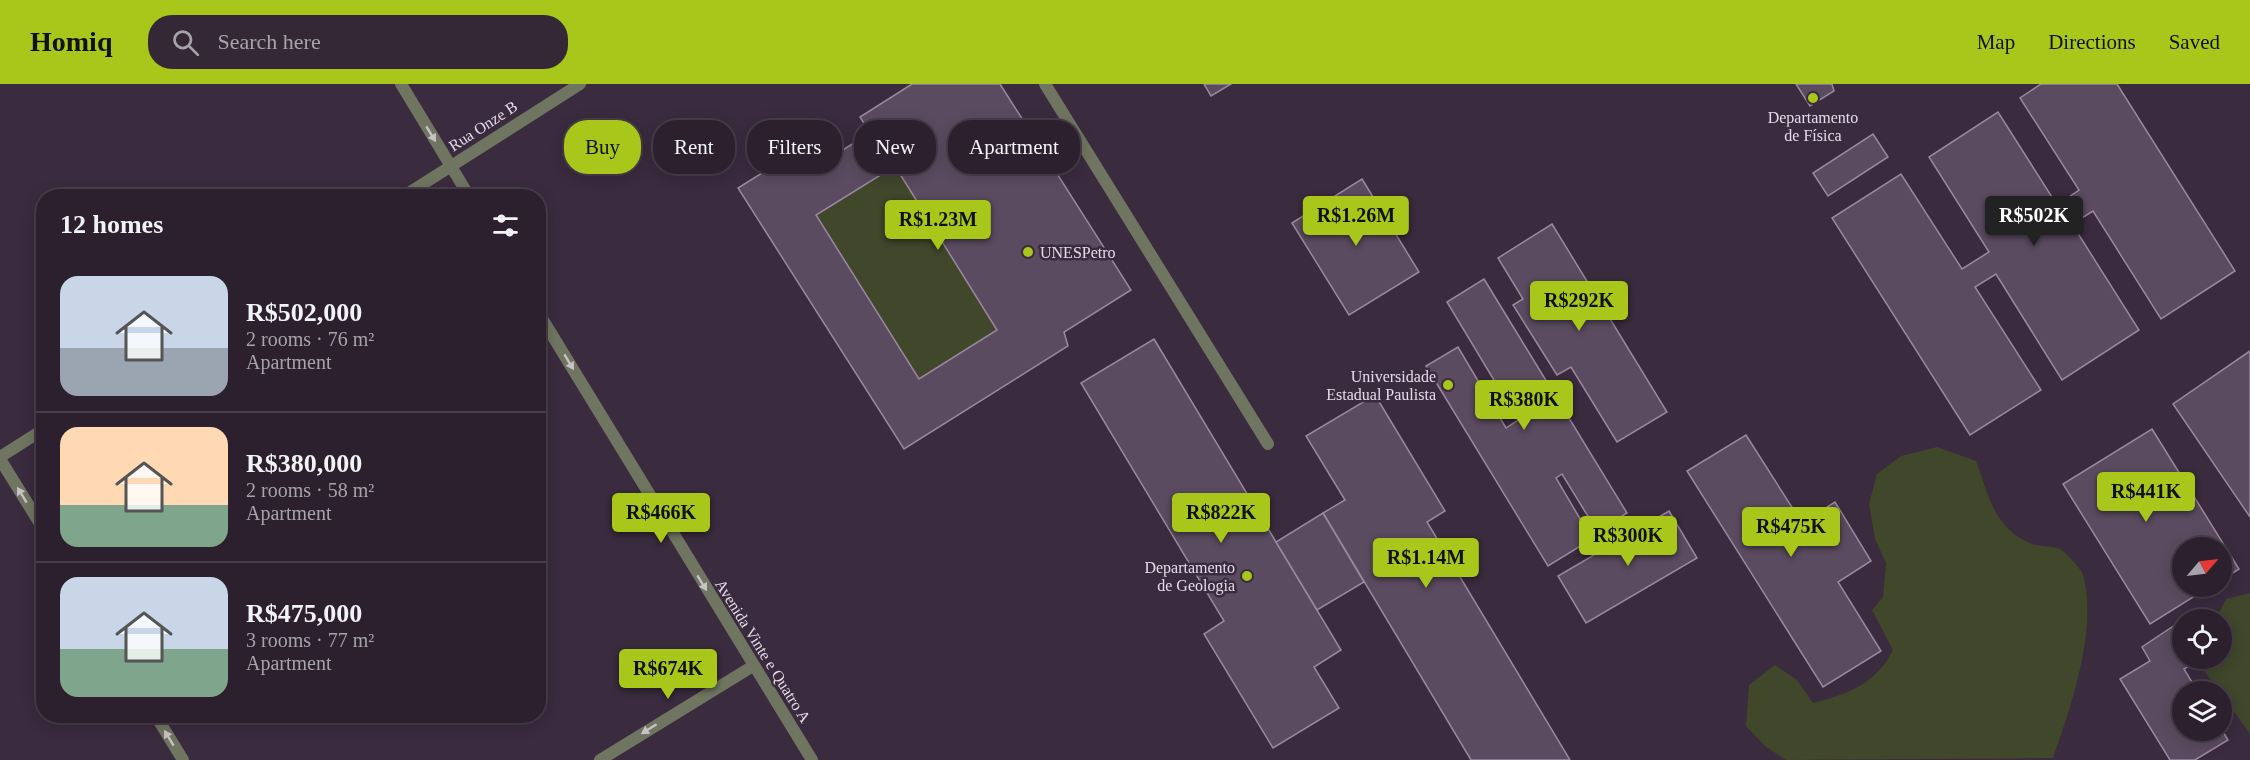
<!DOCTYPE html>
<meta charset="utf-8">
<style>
body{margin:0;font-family:Georgia,serif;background:#342836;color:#f1f3f6;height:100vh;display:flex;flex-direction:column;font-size:22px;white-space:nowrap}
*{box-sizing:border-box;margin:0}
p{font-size:20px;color:#a6a3aa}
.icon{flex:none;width:33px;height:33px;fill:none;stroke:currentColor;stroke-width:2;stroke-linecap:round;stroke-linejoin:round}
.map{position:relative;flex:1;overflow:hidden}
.side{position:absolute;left:36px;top:105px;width:510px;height:534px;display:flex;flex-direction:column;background:#2c202e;border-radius:24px;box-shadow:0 3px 15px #0003,0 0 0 2px #483e4a}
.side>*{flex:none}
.top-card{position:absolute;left:564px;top:36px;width:570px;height:54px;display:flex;gap:12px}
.needle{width:39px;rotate:62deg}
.tools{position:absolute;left:2172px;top:453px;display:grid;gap:12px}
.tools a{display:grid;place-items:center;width:60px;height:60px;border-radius:50%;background:#2c202e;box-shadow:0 3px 15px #0003,0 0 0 2px #483e4a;font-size:30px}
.price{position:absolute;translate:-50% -51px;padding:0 14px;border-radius:6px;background:#a9c71a;color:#111;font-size:20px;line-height:39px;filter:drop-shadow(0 2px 3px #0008)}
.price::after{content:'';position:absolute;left:50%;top:36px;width:18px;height:14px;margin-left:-9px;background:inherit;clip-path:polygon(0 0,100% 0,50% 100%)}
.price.on{background:#222;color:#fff}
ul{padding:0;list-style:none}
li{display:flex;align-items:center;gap:18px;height:150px;padding:0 24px}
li+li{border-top:2px solid #483e4a}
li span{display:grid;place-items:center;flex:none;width:168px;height:120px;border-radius:18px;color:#555}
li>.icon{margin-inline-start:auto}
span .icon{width:72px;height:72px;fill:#fffc;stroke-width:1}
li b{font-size:26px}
h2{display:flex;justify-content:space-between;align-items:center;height:72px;padding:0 24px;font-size:26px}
.tag{padding:0 21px;border-radius:24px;background:#2c202e;box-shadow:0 3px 15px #0003,0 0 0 2px #483e4a;font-size:21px;line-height:54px}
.tag.on{background:#a9c71a;color:#111}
header{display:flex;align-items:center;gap:36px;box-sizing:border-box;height:84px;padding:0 30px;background:#a9c71a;color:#111}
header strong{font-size:28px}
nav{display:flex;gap:33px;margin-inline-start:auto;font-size:21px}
.search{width:420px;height:54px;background:#342836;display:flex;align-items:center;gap:15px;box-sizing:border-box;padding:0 21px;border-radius:24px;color:#a6a3aa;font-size:22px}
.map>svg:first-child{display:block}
</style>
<header>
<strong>Homiq</strong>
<div class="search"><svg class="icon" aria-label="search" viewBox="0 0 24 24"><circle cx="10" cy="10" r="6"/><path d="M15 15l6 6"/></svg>Search here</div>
<nav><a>Map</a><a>Directions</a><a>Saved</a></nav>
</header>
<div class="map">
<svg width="2250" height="676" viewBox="0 0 2250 676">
<rect width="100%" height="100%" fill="#3a2b3e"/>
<!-- green -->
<g fill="#40472b">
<path d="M895 82 997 246 919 295 816 131Z"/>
<path d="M1937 363 1976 377C1989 412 1994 445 2032 460 2041 463 2056 461 2063 467 2069 473 2081 484 2083 491 2098 545 2071 623 2053 674L1786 676 1765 662 1746 642 1749 601 1775 581 1797 596 1813 619C1848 610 1876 600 1893 566L1872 526 1883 513 1886 479 1875 455 1869 420 1877 390 1901 372Z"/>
<path d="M2250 509V650L2222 611V608L2219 607 2197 577 2198 575 2222 574V536L2216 535 2226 515Z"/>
</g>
<!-- building -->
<g fill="#5b4b60" stroke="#9b88a0" stroke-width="1.5" fill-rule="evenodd">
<path d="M912 0H1000L1131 206 1064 248 1068 262 904 365 738 104 802 64 814 84 870 49 860 33ZM895 82 997 246 919 295 816 131Z"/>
<path d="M1204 0H1231L1211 12Z"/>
<path d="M1796 0H1832L1834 7 1810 22Z"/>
<path d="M2041 0H2117L2235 187 2161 235 2093 127 2072 140 2139 246 2062 296 1996 190 1975 203 2041 306 1970 351 1832 134 1901 90 1962 185 1989 168 1929 73 1998 28 2057 121 2079 106 2020 14Z"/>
<path d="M1873 50 1888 73 1828 112 1813 89Z"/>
<path d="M1362 95 1419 188 1349 231 1292 139Z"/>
<path d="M1552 140 1667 328 1617 358 1571 283 1557 291 1513 221 1523 215 1498 174Z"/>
<path d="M1484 195 1627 429 1597 447 1562 390 1556 394 1592 455 1548 482 1426 282 1458 263 1506 344 1518 336 1447 218Z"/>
<path d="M1154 255 1341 566 1314 583 1339 624 1273 664 1204 550 1224 537 1081 299Z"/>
<path d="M2250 267V433L2173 320Z"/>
<path d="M1375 311 1445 427 1427 438 1570 676H1471L1323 429 1345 416 1306 352Z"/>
<path d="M2152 345 2239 485 2222 496V464H2182V502H2211L2150 540 2063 400Z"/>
<path d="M1746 351 1802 439 1835 418 1871 477 1838 498 1881 567 1823 603 1687 387Z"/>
<path d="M1669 427 1697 474 1586 539 1558 492Z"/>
<path d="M1323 429 1364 498 1317 526 1276 458Z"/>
<path d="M2175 541 2182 553V574H2195L2197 577 2184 585 2198 608H2182V646H2222L2228 656 2195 676H2170L2120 595 2150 577 2142 563Z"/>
</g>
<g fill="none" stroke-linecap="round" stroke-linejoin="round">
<!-- lane -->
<path stroke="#6f7560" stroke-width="12" d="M1045 0 1268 360"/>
<!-- street -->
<g stroke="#6f7560" stroke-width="12">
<path d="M401 0 469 112"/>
<path d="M404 112 580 0"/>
<path d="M538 228 812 676"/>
<path d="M0 373 44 345"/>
<path d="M0 375 44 446"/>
<path d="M156 632 183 676"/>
<path d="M600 676 753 582"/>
</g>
</g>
<!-- one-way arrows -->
<defs><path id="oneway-solid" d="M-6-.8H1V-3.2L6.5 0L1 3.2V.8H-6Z" transform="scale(1.5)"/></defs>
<g fill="#c8c2c6">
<use href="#oneway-solid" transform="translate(431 50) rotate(59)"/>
<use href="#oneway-solid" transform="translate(569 278) rotate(59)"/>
<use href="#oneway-solid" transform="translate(22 411) rotate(-121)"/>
<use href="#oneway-solid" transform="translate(702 499) rotate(59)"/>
<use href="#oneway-solid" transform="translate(649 645) rotate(148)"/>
<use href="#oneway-solid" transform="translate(169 654) rotate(-121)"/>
</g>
<!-- markers -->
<g fill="#a9c71a" stroke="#3a2b3e" stroke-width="2">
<circle cx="1813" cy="14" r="6"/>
<circle cx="1028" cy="168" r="6"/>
<circle cx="1448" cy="301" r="6"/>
<circle cx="1247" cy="492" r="6"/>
</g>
<g text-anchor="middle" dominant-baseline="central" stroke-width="5" stroke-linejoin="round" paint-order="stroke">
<!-- poi labels -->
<g font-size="16" fill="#e5dbe8" stroke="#3a2b3e" text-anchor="end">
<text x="1813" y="33" text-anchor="middle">Departamento<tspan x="1813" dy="18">de Física</tspan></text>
<text x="1040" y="168" text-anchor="start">UNESPetro</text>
<text x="1436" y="292">Universidade<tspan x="1436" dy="18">Estadual Paulista</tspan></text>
<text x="1235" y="483">Departamento<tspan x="1235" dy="18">de Geologia</tspan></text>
</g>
<!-- street labels -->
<g font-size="16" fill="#e5dbe8" stroke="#3a2b3e">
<text transform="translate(483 42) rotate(-33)">Rua Onze B</text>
<text transform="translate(763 567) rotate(58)">Avenida Vinte e Quatro A</text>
</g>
</g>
</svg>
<div class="tools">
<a><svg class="needle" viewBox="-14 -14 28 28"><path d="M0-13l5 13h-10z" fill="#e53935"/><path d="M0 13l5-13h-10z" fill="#a6a3aa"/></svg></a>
<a><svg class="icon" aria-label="locate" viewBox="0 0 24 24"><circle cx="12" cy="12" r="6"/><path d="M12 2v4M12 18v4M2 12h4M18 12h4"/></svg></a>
<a><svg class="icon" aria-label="layers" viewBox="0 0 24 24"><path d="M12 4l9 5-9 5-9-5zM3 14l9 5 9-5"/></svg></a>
</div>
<b class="price" style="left:1356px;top:163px">R$1.26M</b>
<b class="price on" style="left:2034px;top:163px">R$502K</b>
<b class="price" style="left:938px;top:167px">R$1.23M</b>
<b class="price" style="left:1579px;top:248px">R$292K</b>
<b class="price" style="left:1524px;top:347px">R$380K</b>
<b class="price" style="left:2146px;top:439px">R$441K</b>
<b class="price" style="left:661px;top:460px">R$466K</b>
<b class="price" style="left:1221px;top:460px">R$822K</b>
<b class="price" style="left:1791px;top:474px">R$475K</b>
<b class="price" style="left:1628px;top:483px">R$300K</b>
<b class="price" style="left:1426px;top:505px">R$1.14M</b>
<b class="price" style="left:668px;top:616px">R$674K</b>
<div class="top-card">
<a class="tag on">Buy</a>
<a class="tag">Rent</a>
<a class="tag">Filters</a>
<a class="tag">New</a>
<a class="tag">Apartment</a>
</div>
<section class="side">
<h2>12 homes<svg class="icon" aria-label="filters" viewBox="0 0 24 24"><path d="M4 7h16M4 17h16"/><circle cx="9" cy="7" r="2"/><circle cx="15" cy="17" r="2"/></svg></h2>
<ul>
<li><span style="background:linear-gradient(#c9d6e8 60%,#9aa5b1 0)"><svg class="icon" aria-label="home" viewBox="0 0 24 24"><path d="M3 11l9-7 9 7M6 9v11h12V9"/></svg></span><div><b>R$502,000</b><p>2 rooms · 76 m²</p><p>Apartment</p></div></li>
<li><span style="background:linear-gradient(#ffd9b3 65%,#7fa58c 0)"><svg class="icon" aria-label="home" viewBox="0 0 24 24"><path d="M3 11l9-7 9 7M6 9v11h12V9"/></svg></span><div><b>R$380,000</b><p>2 rooms · 58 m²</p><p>Apartment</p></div></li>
<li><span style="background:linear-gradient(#c9d6e8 60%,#7fa58c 0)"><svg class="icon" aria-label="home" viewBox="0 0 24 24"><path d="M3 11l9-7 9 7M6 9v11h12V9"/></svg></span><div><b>R$475,000</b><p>3 rooms · 77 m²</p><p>Apartment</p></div></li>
</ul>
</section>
</div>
